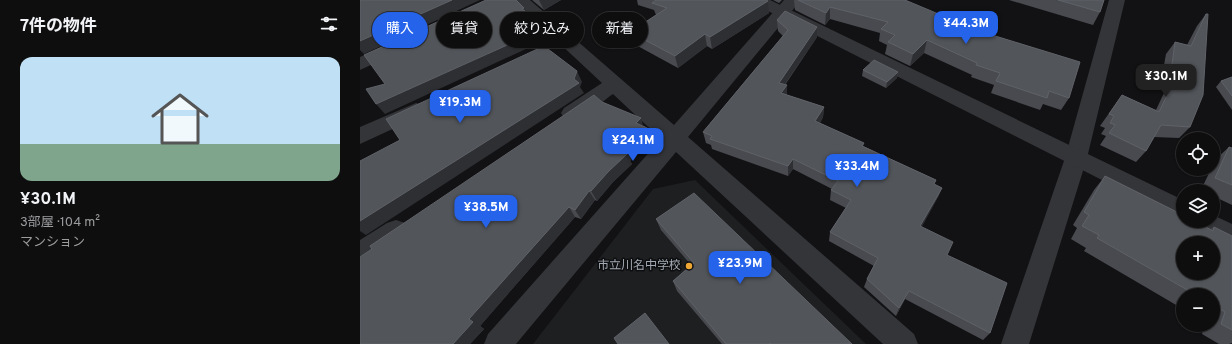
<!DOCTYPE html>
<html lang="ja">
<meta charset="utf-8">
<style>
body{margin:0;font-family:Overpass,"Noto Sans JP",sans-serif;background:#171718;color:#f1f3f6;height:100vh;display:flex;flex-direction:column;font-size:15px;white-space:nowrap}
*{box-sizing:border-box;margin:0}
p{font-size:13px;color:#9b9c9e}
.icon{flex:none;width:22px;height:22px;fill:none;stroke:currentColor;stroke-width:2;stroke-linecap:round;stroke-linejoin:round}
.map{position:relative;flex:1;overflow:hidden}
.side{display:flex;flex-direction:column;background:#0e0e0f;width:360px}
.side>*{flex:none}
.top-card{position:absolute;left:12px;top:12px;width:380px;height:36px;display:flex;gap:8px}
.tools{position:absolute;left:816px;top:132px;display:grid;gap:8px}
.tools a{display:grid;place-items:center;width:44px;height:44px;border-radius:50%;background:#0e0e0f;box-shadow:0 1px 3px #0004,0 0 0 1px #2e2e2f;font-size:20px}
.price{position:absolute;translate:-50% -34px;padding:0 9px;border-radius:8px;background:#2563eb;color:#fff;font-size:13px;line-height:26px;filter:drop-shadow(0 1px 2px #0008)}
.price::after{content:'';position:absolute;left:50%;top:24px;width:12px;height:9px;margin-left:-6px;background:inherit;clip-path:polygon(0 0,100% 0,50% 100%)}
.price.on{background:#222;color:#fff}
ul{padding:0;list-style:none}
li{display:grid;align-content:center;gap:8px;height:212px;padding:0 20px}
li+li{border-top:1px solid #2e2e2f}
li span{display:grid;place-items:center;height:124px;border-radius:12px;color:#555}
li>.icon{margin-inline-start:auto}
span .icon{width:72px;height:72px;fill:#fffc;stroke-width:1}
li b{font-size:17px}
h2{display:flex;justify-content:space-between;align-items:center;height:48px;padding:0 20px;font-size:17px}
.pill{padding:0 14px;border-radius:18px;background:#0e0e0f;box-shadow:0 1px 3px #0004,0 0 0 1px #2e2e2f;font-size:14px;line-height:36px}
.pill.on{background:#2563eb;color:#fff}
main{display:flex;flex:1;min-height:0}
.map>svg:first-child{display:block}
</style>
<main>
<section class="side">
<h2>7件の物件<svg class="icon" aria-label="filters" viewBox="0 0 24 24"><path d="M4 7h16M4 17h16"/><circle cx="9" cy="7" r="2"/><circle cx="15" cy="17" r="2"/></svg></h2>
<ul>
<li><span style="background:linear-gradient(#bfe0f5 70%,#7fa58c 0)"><svg class="icon" aria-label="home" viewBox="0 0 24 24"><path d="M3 11l9-7 9 7M6 9v11h12V9"/></svg></span><div><b>¥30.1M</b><p>3部屋 · 104 m²</p><p>マンション</p></div></li>
</ul>
</section>
<div class="map">
<svg width="872" height="344" viewBox="0 0 872 344">
<rect width="100%" height="100%" fill="#121214"/>
<!-- built -->
<path fill="#1e1f21" d="M335 180 506 344H173L293 189Z"/>
<g fill="none" stroke-linecap="round" stroke-linejoin="round">
<!-- minor -->
<g fill="#343539" fill-rule="evenodd">
<path d="M153 0H170L314 125 424 0H441L328 137 554 334 558 344H523L316 152 156 344H124L128 334 301 139 253 94C240 103 221 123 204 118L201 113 204 108 242 83Z"/>
<path d="M749 0H765L727 158 669 344H641L705 158Z"/>
<path d="M35 42 41 43 44 47 41 51 0 70V57Z"/>
<path d="M56 103 63 105 66 110 63 115 0 144V127Z"/>
<path d="M36 220 45 223 48 230C42 243 14 260 0 265V240L27 223Z"/>
</g>
<!-- tertiary -->
<g fill="#343539" fill-rule="evenodd">
<path d="M390 0H410L823 200V221L392 3Z"/>
<path d="M853 215 872 224V247L835 228 831 221H853Z"/>
</g>
</g>
<!-- wall -->
<g fill="#484a4f">
<path d="M172 0H201L184 10Z"/>
<path d="M277 0H406L409 13 352 49 347 46 318 68 274 44 270 32 296 15 294 10 278 5Z"/>
<path d="M413 0H422L419 3Z"/>
<path d="M434 0H545L709 98 701 110 683 104 680 110 631 93 634 85 611 77 612 75 564 53 550 66 525 54 527 45 519 41 520 33 470 19 465 25 435 10Z"/>
<path d="M649 0H744L740 12 733 25Z"/>
<path d="M846 14 830 127 819 138 794 137 786 151 776 162 740 145 746 136 741 134 745 128 740 126 762 95 796 110 811 78 802 76 806 54 815 42 827 45 837 26Z"/>
<path d="M417 20 457 27V37L425 85H427V95L464 107 463 117 460 123 504 143 503 146 576 180 574 184 582 188 578 197 561 227 587 255 630 333 623 340 545 299 536 316 504 287 507 279 514 266 469 241 470 232 486 208 470 200 471 190 472 189 433 169 428 176 352 149 351 145 346 143 343 132 423 36 418 31Z"/>
<path d="M503 70 538 72 537 78 526 88 502 76Z"/>
<path d="M872 77V110L856 87 861 81Z"/>
<path d="M242 102 284 126 289 129 292 139 270 161 272 164 253 182 237 201 235 200 221 219 215 217 120 326 124 329 110 344H0Z"/>
<path d="M869 147 872 148V205L853 196V191H842L841 190 851 169H853V163L855 160Z"/>
<path d="M745 176 851 229 854 227 872 236V343L869 344H859L842 334 845 325H853V295H823V309L724 251 726 248 711 239 717 228 713 225 734 190Z"/>
<path d="M296 219 492 344H362L317 291 313 281 331 265 301 230Z"/>
</g>
<!-- shaded-wall -->
<g fill="#2e2f33">
<path d="M92 0H120L4 54 0 50V41Z"/>
<path d="M179 0H201L184 10Z"/>
<path d="M408 1 409 13 352 49 350 37Z"/>
<path d="M470 7V19L465 25 466 13Z"/>
<path d="M164 8 170 18H169L170 21 160 25 154 15Z"/>
<path d="M457 27V37L419 93V83Z"/>
<path d="M174 33 179 43 25 114 16 104Z"/>
<path d="M345 34 347 46 318 68 315 56Z"/>
<path d="M567 40 564 53 550 66 553 54Z"/>
<path d="M217 71 222 82 220 87 224 93 6 235 0 231V221L214 79Z"/>
<path d="M538 72 537 78 526 88 527 82Z"/>
<path d="M427 85V96L421 93Z"/>
<path d="M464 107 463 117 455 131V121Z"/>
<path d="M281 118 284 129 276 123Z"/>
<path d="M289 129 292 139 270 161 272 164 253 182 237 201 231 191 265 152Z"/>
<path d="M433 159V169L428 176V166Z"/>
<path d="M582 188 578 197 557 236 560 226Z"/>
<path d="M229 191 235 200 221 219 215 210Z"/>
<path d="M209 207 215 217 120 326 124 329 110 344H93L109 319Z"/>
<path d="M549 291 545 299 536 316 539 308Z"/>
</g>
<!-- building -->
<g fill="#52555a" stroke="#5f6268" fill-rule="evenodd">
<path d="M0 0H92L0 41Z"/>
<path d="M126 0H156L164 8 162 9 165 11 154 15 174 33 16 104 6 89 25 84 4 55Z"/>
<path d="M296 0H406L408 1 350 37 345 34 315 56 270 32 307 8 292 3Z"/>
<path d="M438 0H545L631 36 632 35 720 62 709 98 689 91 687 98 636 81 640 73 616 65 617 63 567 40 553 54 528 42 535 35 521 29 528 22 470 7 466 13Z"/>
<path d="M698 0H744L740 12Z"/>
<path d="M425 11 457 27 419 83 427 85 421 93 464 107 455 121 504 143 502 146 576 180 574 184 582 188 560 226 593 242 587 255 647 283 630 333 549 291 539 308 507 279 518 258 470 232 491 200 471 190 478 181 433 159 428 166 350 139 352 136 343 132 428 30 417 20Z"/>
<path d="M846 14H848L843 95 830 127 801 125 786 151 749 133 755 125 750 123 754 116 749 114 762 95 799 112 821 66 812 64 815 42 831 46Z"/>
<path d="M184 46 217 71 214 79 219 83 0 221V161L40 140 26 119Z"/>
<path d="M514 60 538 72 527 82 503 70Z"/>
<path d="M872 77V96L861 81Z"/>
<path d="M234 95 242 102 281 118 276 123 289 129 265 152 267 154 248 172 231 191H229L215 210 209 207 109 319 113 322 93 344H0V257L12 249 10 246Z"/>
<path d="M869 147 872 148V185L855 178Z"/>
<path d="M745 176 823 215V221H834L853 231 854 227 872 236V330L861 324 865 312 853 305V295H836L737 238 739 235 722 226 729 215 724 212ZM823 243H853V273H823Z"/>
<path d="M334 193 492 344H411L410 343 409 344H366L313 281 334 263 296 219Z"/>
<path d="M285 313 309 344H258L254 338Z"/>
</g>
<!-- markers -->
<circle fill="#eda732" stroke="#0d0e0f" stroke-width="1.5" cx="329" cy="266" r="4"/>
<g text-anchor="middle" dominant-baseline="central" stroke-width="3" stroke-linejoin="round" paint-order="stroke">
<!-- poi labels -->
<g font-size="12" fill="#a4aab4" stroke="#0d0e0f" text-anchor="end">
<text x="321" y="266">市立川名中学校</text>
</g>
</g>
</svg>
<div class="tools">
<a><svg class="icon" aria-label="locate" viewBox="0 0 24 24"><circle cx="12" cy="12" r="6"/><path d="M12 2v4M12 18v4M2 12h4M18 12h4"/></svg></a>
<a><svg class="icon" aria-label="layers" viewBox="0 0 24 24"><path d="M12 4l9 5-9 5-9-5zM3 14l9 5 9-5"/></svg></a>
<a>+</a>
<a>−</a>
</div>
<b class="price" style="left:606px;top:45px">¥44.3M</b>
<b class="price on" style="left:806px;top:98px">¥30.1M</b>
<b class="price" style="left:100px;top:124px">¥19.3M</b>
<b class="price" style="left:273px;top:162px">¥24.1M</b>
<b class="price" style="left:497px;top:188px">¥33.4M</b>
<b class="price" style="left:126px;top:229px">¥38.5M</b>
<b class="price" style="left:380px;top:285px">¥23.9M</b>
<div class="top-card">
<a class="pill on">購入</a>
<a class="pill">賃貸</a>
<a class="pill">絞り込み</a>
<a class="pill">新着</a>
</div>
</div>
</main>
